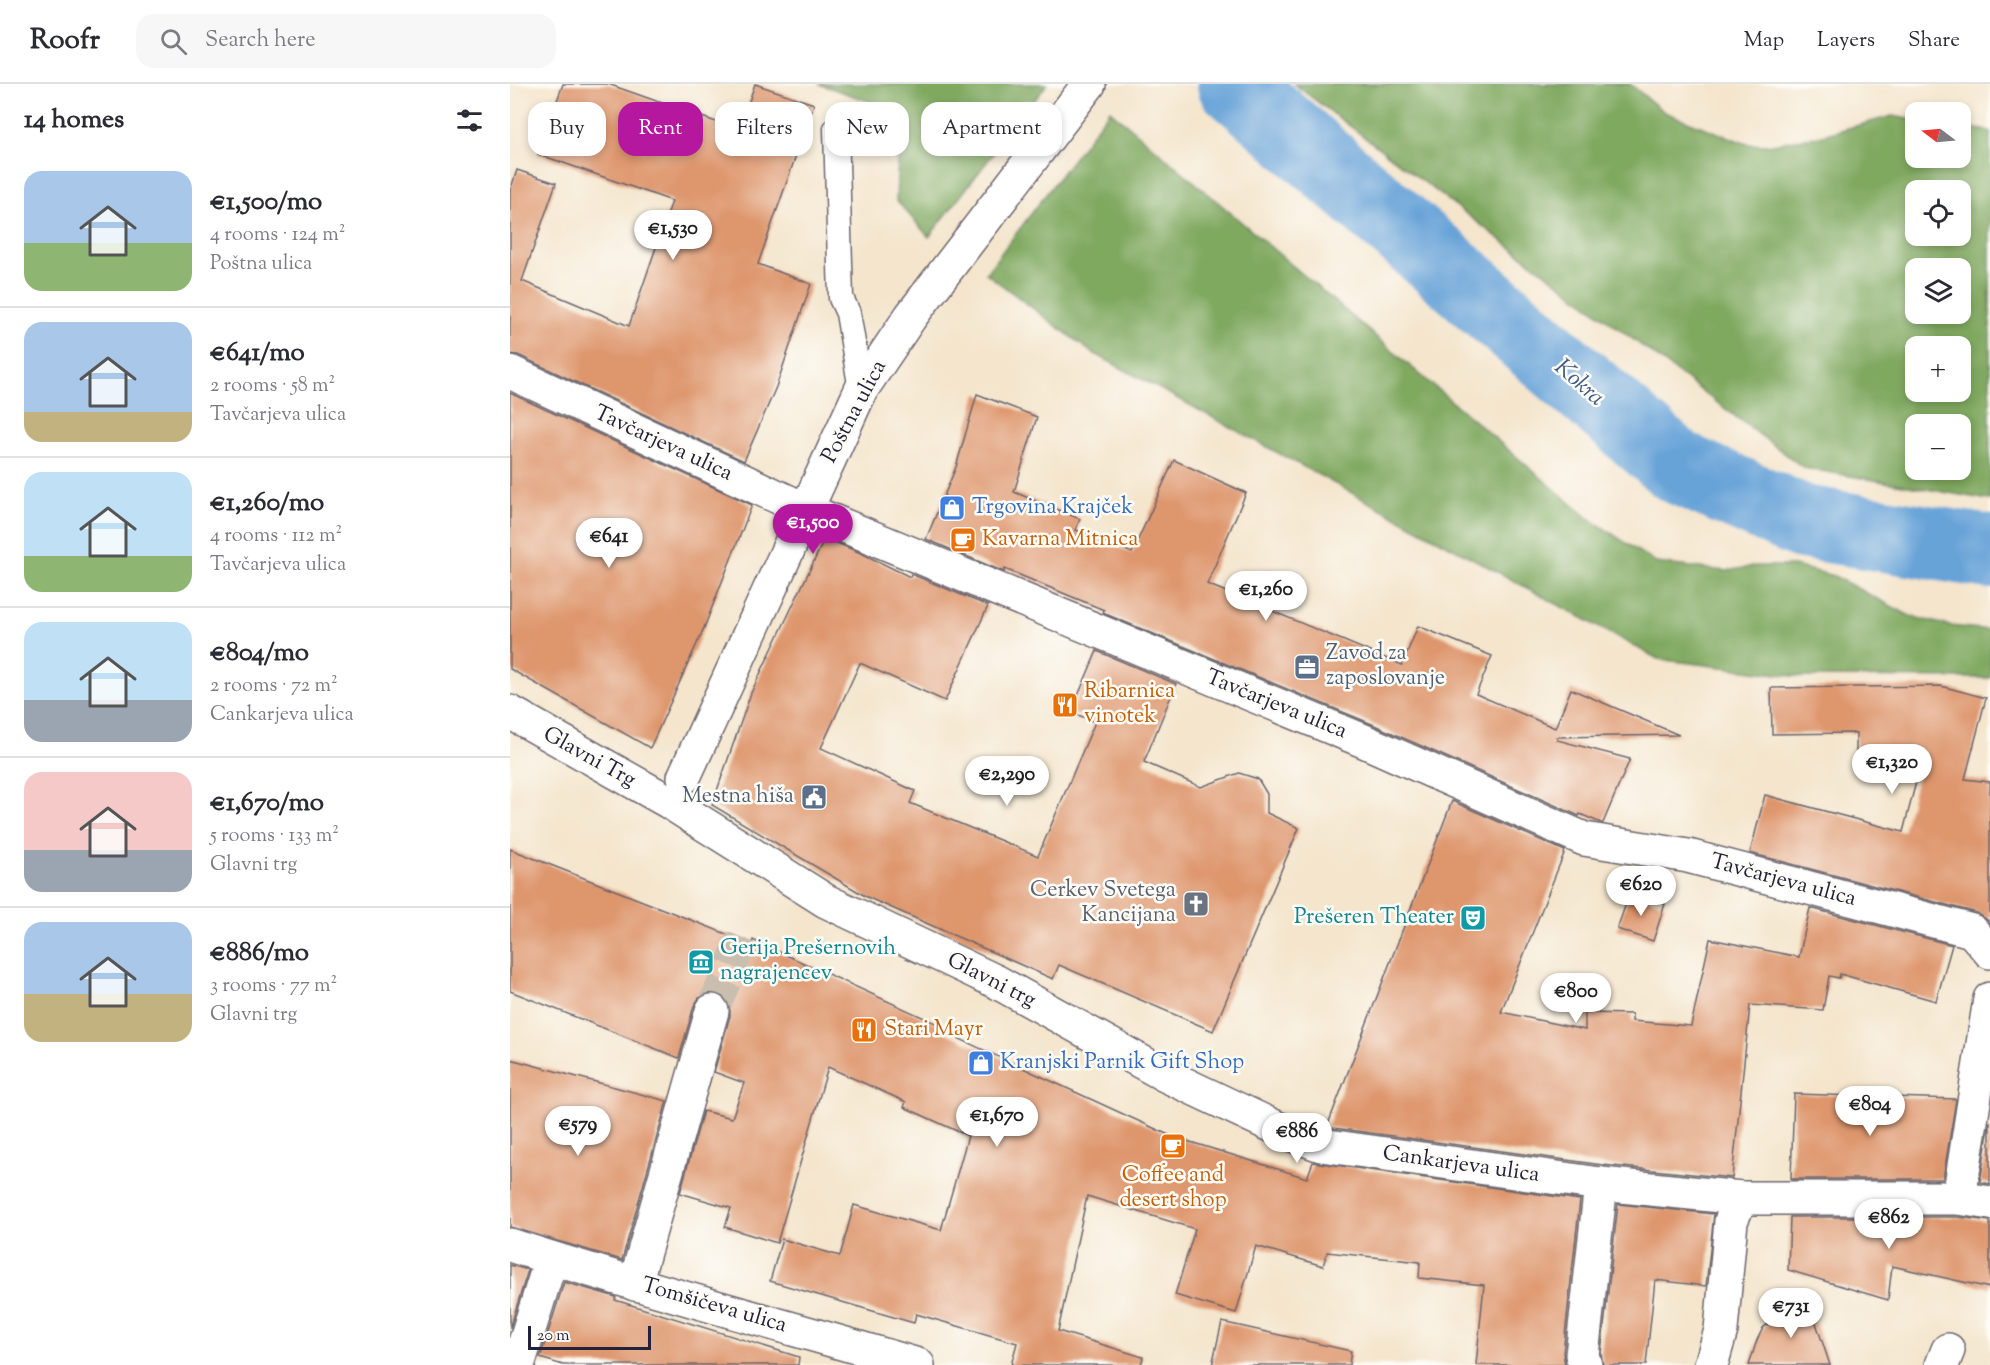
<!DOCTYPE html>
<meta charset="utf-8">
<style>
body{margin:0;font-family:"Sorts Mill Goudy",serif;background:#f7f7f7;color:#2b2b33;height:100vh;display:flex;flex-direction:column;font-size:22px;white-space:nowrap}
*{box-sizing:border-box;margin:0}
p{font-size:20px;color:#7c7c81}
.icon{flex:none;width:33px;height:33px;fill:none;stroke:currentColor;stroke-width:2;stroke-linecap:round;stroke-linejoin:round}
.map{position:relative;flex:1;overflow:hidden}
.side{display:flex;flex-direction:column;background:#fff;width:510px}
.side>*{flex:none}
.guide{position:absolute;left:18px;top:18px;width:570px;height:54px;display:flex;gap:12px}
.needle{width:39px;rotate:286deg}
.controls{position:absolute;left:1395px;top:18px;display:grid;gap:12px}
.controls a{display:grid;place-items:center;width:66px;height:66px;border-radius:12px;background:#fff;box-shadow:0 3px 9px #0003;font-size:30px}
.scale{position:absolute;left:18px;bottom:15px;width:123px;box-sizing:border-box;padding-left:6px;border:3px solid #22223b;border-top:0;font-size:16px;line-height:21px;white-space:nowrap;color:#22223b;-webkit-text-stroke:4px #fdfcf7;paint-order:stroke}
.price{position:absolute;translate:-50% -51px;padding:0 14px;border-radius:21px;background:#fff;color:#222;font-size:20px;line-height:39px;filter:drop-shadow(0 2px 3px #0008)}
.price::after{content:'';position:absolute;left:50%;top:36px;width:18px;height:14px;margin-left:-9px;background:inherit;clip-path:polygon(0 0,100% 0,50% 100%)}
.price.current{background:#b5179e;color:#fff}
ul{padding:0;list-style:none}
li{display:flex;align-items:center;gap:18px;height:150px;padding:0 24px}
li+li{border-top:2px solid #e1e1e2}
li span{display:grid;place-items:center;flex:none;width:168px;height:120px;border-radius:18px;color:#555}
li>.icon{margin-inline-start:auto}
span .icon{width:72px;height:72px;fill:#fffc;stroke-width:1}
li b{font-size:26px}
h2{display:flex;justify-content:space-between;align-items:center;height:72px;padding:0 24px;font-size:26px}
.tag{padding:0 21px;border-radius:18px;background:#fff;box-shadow:0 3px 9px #0003;font-size:21px;line-height:54px}
.tag.current{background:#b5179e;color:#fff}
header{display:flex;align-items:center;gap:36px;box-sizing:border-box;height:84px;padding:0 30px;background:#fff;border-bottom:2px solid #e1e1e2}
header strong{font-size:28px}
nav{display:flex;gap:33px;margin-inline-start:auto;font-size:21px}
.search{width:420px;height:54px;background:#f7f7f7;display:flex;align-items:center;gap:15px;box-sizing:border-box;padding:0 21px;border-radius:18px;color:#7c7c81;font-size:22px}
main{display:flex;flex:1;min-height:0}
.map>svg:first-child{display:block}
</style>
<header>
<strong>Roofr</strong>
<div class="search"><svg class="icon" aria-label="search" viewBox="0 0 24 24"><circle cx="10" cy="10" r="6"/><path d="M15 15l6 6"/></svg>Search here</div>
<nav><a>Map</a><a>Layers</a><a>Share</a></nav>
</header>
<main>
<section class="side">
<h2>14 homes<svg class="icon" aria-label="filters" viewBox="0 0 24 24"><path d="M4 7h16M4 17h16"/><circle cx="9" cy="7" r="2"/><circle cx="15" cy="17" r="2"/></svg></h2>
<ul>
<li><span style="background:linear-gradient(#a9c7e8 60%,#8fb573 0)"><svg class="icon" aria-label="home" viewBox="0 0 24 24"><path d="M3 11l9-7 9 7M6 9v11h12V9"/></svg></span><div><b>€1,500/mo</b><p>4 rooms · 124 m²</p><p>Poštna ulica</p></div></li>
<li><span style="background:linear-gradient(#a9c7e8 75%,#c2b280 0)"><svg class="icon" aria-label="home" viewBox="0 0 24 24"><path d="M3 11l9-7 9 7M6 9v11h12V9"/></svg></span><div><b>€641/mo</b><p>2 rooms · 58 m²</p><p>Tavčarjeva ulica</p></div></li>
<li><span style="background:linear-gradient(#bfe0f5 70%,#8fb573 0)"><svg class="icon" aria-label="home" viewBox="0 0 24 24"><path d="M3 11l9-7 9 7M6 9v11h12V9"/></svg></span><div><b>€1,260/mo</b><p>4 rooms · 112 m²</p><p>Tavčarjeva ulica</p></div></li>
<li><span style="background:linear-gradient(#bfe0f5 65%,#9aa5b1 0)"><svg class="icon" aria-label="home" viewBox="0 0 24 24"><path d="M3 11l9-7 9 7M6 9v11h12V9"/></svg></span><div><b>€804/mo</b><p>2 rooms · 72 m²</p><p>Cankarjeva ulica</p></div></li>
<li><span style="background:linear-gradient(#f6c9c9 65%,#9aa5b1 0)"><svg class="icon" aria-label="home" viewBox="0 0 24 24"><path d="M3 11l9-7 9 7M6 9v11h12V9"/></svg></span><div><b>€1,670/mo</b><p>5 rooms · 133 m²</p><p>Glavni trg</p></div></li>
<li><span style="background:linear-gradient(#a9c7e8 60%,#c2b280 0)"><svg class="icon" aria-label="home" viewBox="0 0 24 24"><path d="M3 11l9-7 9 7M6 9v11h12V9"/></svg></span><div><b>€886/mo</b><p>3 rooms · 77 m²</p><p>Glavni trg</p></div></li>
</ul>
</section>
<div class="map">
<svg width="1480" height="1281" viewBox="0 0 1480 1281">
<rect width="100%" height="100%" fill="#fdfcf7"/>
<filter id="ink" filterUnits="userSpaceOnUse"><feTurbulence type="fractalNoise" baseFrequency=".0167" numOctaves="2"/><feDisplacementMap in="SourceGraphic" scale="12" xChannelSelector="R" yChannelSelector="G"/><feConvolveMatrix kernelMatrix="1 2 1 2 8 2 1 2 1" color-interpolation-filters="sRGB"/></filter>
<filter id="wash" filterUnits="userSpaceOnUse"><feTurbulence type="fractalNoise" baseFrequency=".008" numOctaves="4" result="noise"/><feDisplacementMap in="SourceGraphic" scale="24" xChannelSelector="R" yChannelSelector="G"/><feGaussianBlur stdDeviation="1.35" result="paint"/><feColorMatrix in="noise" values="0 0 0 0 0 0 0 0 0 0 0 0 0 0 0 0 0 1.4 0 .05"/><feComposite in="paint" operator="in"/></filter>
<g filter="url(#wash)">
<rect width="100%" height="100%" fill="#f4e5cc"/>
<!-- forest -->
<g fill="#80a960" stroke="#51664e" stroke-width="1.5" fill-rule="evenodd">
<path d="M309 0H537L419 153 386 116 388 72 367 20Z"/>
<path d="M784 0H1120L1154 28 1237 60 1257 61 1309 52 1382 32 1405 36 1406 74H1450L1451 43 1480 47V416L1294 384ZM1406 106H1450V152H1406ZM1450 184V230H1406V184ZM1406 262H1450V308H1406ZM1406 340H1450V386H1406Z"/>
<path d="M600 26 1076 432 1146 479 1216 487 1245 482H1284L1324 492 1400 532 1440 542 1480 546V594L1291 593 1148 575 580 267 476 189Z"/>
</g>
<g fill="none" stroke-linecap="round" stroke-linejoin="round">
<!-- river -->
<path stroke="#67a3d8" stroke-width="74" d="M724 0 1167 383 1293 438 1480 468"/>
</g>
<g id="blocks">
<!-- building -->
<g fill="#de966d">
<path d="M53 0H98L229 46 245 0 304 20 248 180 301 200 266 303 234 377 8 271 0 270V107L7 86 46 99 12 197 119 242 162 117 28 70Z"/>
<path d="M0 309 242 421 194 544 140 664 0 585Z"/>
<path d="M467 310 527 333 504 408 570 435 566 446 622 469 664 376 736 409 697 500 892 581 908 542 982 572 966 610 1045 644 1061 605 1169 651 1047 653V656L1120 675 1093 739H1091L1070 730 1069 732 862 640 593 529 594 526 495 485 494 488 416 455 446 383Z"/>
<path d="M315 454 353 470 400 493 401 490 478 522 435 617 350 579 311 664 405 707 400 719 528 772 585 638 561 628 587 567 666 600 634 678 691 703 729 689 748 695 757 710V729L789 744 703 947 549 881 543 895 357 813 202 721 241 609Z"/>
<path d="M1431 602 1476 614 1455 695 1480 698V838L1467 829 1240 769 1255 711 1393 748 1414 667 1346 668V649L1262 650 1261 604Z"/>
<path d="M942 717 1055 767 991 928 1075 946V929L1122 930V937L1181 942 1200 855 1289 873 1300 824 1442 861 1426 917 1330 890 1329 894 1319 892 1313 926 1240 921 1222 1094 1093 1081 817 1043Z"/>
<path d="M0 765 242 860 243 856 430 941 428 945 661 1052 797 1094 803 1078 1070 1116 1053 1269 1055 1281H966L974 1201 909 1194 910 1178 817 1168 813 1182 746 1162 726 1229 665 1211 685 1145 577 1112 548 1247 633 1273 631 1281H501L507 1259 406 1230 404 1239 260 1197 272 1155 330 1172 344 1121 431 1146 458 1052 394 1023 396 1018 318 983 267 1159 215 1143 221 1124 170 1109 193 1027 222 1034 234 999 204 988 220 932V923L216 914 207 909H197L189 914 184 922 169 974 0 907Z"/>
<path d="M1120 808 1155 820 1143 857 1107 845Z"/>
<path d="M0 975 157 1017 112 1176 0 1143Z"/>
<path d="M1284 1010 1446 1015 1433 1095H1281Z"/>
<path d="M1480 1037V1100L1470 1098Z"/>
<path d="M1108 1120 1204 1130 1196 1202 1145 1196 1136 1281H1093L1091 1269Z"/>
<path d="M1280 1133H1448L1480 1137V1204L1382 1182 1378 1216 1278 1186Z"/>
<path d="M0 1181 18 1186 0 1244Z"/>
<path d="M54 1198 106 1213 105 1216 289 1273 288 1281H53L30 1274Z"/>
<path d="M1296 1209 1320 1281H1239L1247 1256 1253 1244Z"/>
<path d="M712 1238 841 1267 839 1281H702Z"/>
</g>
</g>
</g>
<g filter="url(#ink)">
<use href="#blocks" fill-opacity="0" stroke="#6c666e" stroke-width="1.5"/>
<g fill="none" stroke-linecap="round" stroke-linejoin="round">
<!-- street-tunnel -->
<path stroke="#cabeaf" stroke-width="33" stroke-dasharray="33 16" stroke-linecap="butt" d="M202 927 233 854"/>
<defs>
<path id="lane" d="M326 45 331 214 338 229 351 306"/>
<g id="street">
<path d="M0 288 296 426 854 657 1074 755 1178 772 1462 847 1480 868"/>
<path d="M0 628 159 718 316 817 487 898 655 991 780 1050 811 1061 1091 1100 1231 1114H1449L1480 1119"/>
<path d="M174 693 351 306 401 232 579 0"/>
<path d="M1449 1114 1480 915"/>
<path d="M0 1161C135 1205 272 1241 408 1281"/>
<path d="M125 1200 202 927"/>
<path d="M8 1281 41 1175"/>
<path d="M1075 1281 1072 1271 1091 1100"/>
<path d="M1201 1281 1211 1246 1221 1137 1231 1114"/>
<path d="M1432 1281 1438 1266"/>
</g>
</defs>
<!-- lane casing -->
<use href="#lane" stroke="#6c666e" stroke-width="27"/>
<!-- street casing -->
<use href="#street" stroke="#6c666e" stroke-width="36"/>
<!-- lane -->
<use href="#lane" stroke="#fff" stroke-width="24"/>
<!-- street -->
<use href="#street" stroke="#fff" stroke-width="33"/>
</g>
</g>
<!-- icons -->
<defs>
<symbol id="shop-square" viewBox="-11 -11 22 22"><rect x="-9" y="-9" width="18" height="18" rx="4" fill="#3f7fe0" stroke="#fdfcf7"/><path d="M-5-2.5h2.3a2.7 3.5 0 0 1 5.4 0H5L5.5 6h-11ZM-1.5-2.5h3a1.5 2.3 0 0 0-3 0Z" fill="#fff"/></symbol>
<symbol id="cafe-square" viewBox="-11 -11 22 22"><rect x="-9" y="-9" width="18" height="18" rx="4" fill="#e8710a" stroke="#fdfcf7"/><path d="M-5.5-4.5H6V0H3Q3 3.5 0 3.5H-2.5Q-5.5 3.5-5.5 0ZM3-3.2v2h1.7v-2ZM-6 4.5H4V6H-6Z" fill="#fff"/></symbol>
<symbol id="office-square" viewBox="-11 -11 22 22"><rect x="-9" y="-9" width="18" height="18" rx="4" fill="#5c6f8a" stroke="#fdfcf7"/><path d="M-6-3h4V-5.5h4V-3h4V5H-6ZM-1-4.5V-3h2v-1.5ZM-6 0V1H6V0Z" fill="#fff"/></symbol>
<symbol id="restaurant-square" viewBox="-11 -11 22 22"><rect x="-9" y="-9" width="18" height="18" rx="4" fill="#e8710a" stroke="#fdfcf7"/><path d="M-5-6h1v4h1v-4h1v4h1v-4h1v5L-1.5 .5V6h-2V.5L-5-1ZM5-6V6H3V1.5H1.5Q1.5-4 5-6Z" fill="#fff"/></symbol>
<symbol id="civic-square" viewBox="-11 -11 22 22"><rect x="-9" y="-9" width="18" height="18" rx="4" fill="#5c6f8a" stroke="#fdfcf7"/><path d="M-.6-6.5H3V-4.5H.6V-3L4-1V1h2V6H-6V1h2V-1L-.6-3ZM-1.2 2.5V6h2.4V2.5Z" fill="#fff"/></symbol>
<symbol id="church-square" viewBox="-11 -11 22 22"><rect x="-9" y="-9" width="18" height="18" rx="4" fill="#6b7280" stroke="#fdfcf7"/><path d="M-1.2-6h2.4v3.5h3.3v2.4h-3.3V6h-2.4V-.1h-3.3v-2.4h3.3Z" fill="#fff"/></symbol>
<symbol id="theatre-square" viewBox="-11 -11 22 22"><rect x="-9" y="-9" width="18" height="18" rx="4" fill="#0f9aa8" stroke="#fdfcf7"/><path d="M-5-5.5Q0-4 5-5.5V0Q5 5 0 6Q-5 5-5 0ZM-3.3-2.5H-1v1.5H-3.3ZM1-2.5H3.3v1.5H1ZM-2.8 1Q0 5.5 2.8 1Z" fill="#fff"/></symbol>
<symbol id="museum-square" viewBox="-11 -11 22 22"><rect x="-9" y="-9" width="18" height="18" rx="4" fill="#0f9aa8" stroke="#fdfcf7"/><path d="M0-6L6-3V-2H-6V-3ZM-5-1h2V3h-2ZM-1-1h2V3h-2ZM3-1h2V3H3ZM-6 4H6V6H-6Z" fill="#fff"/></symbol>
</defs>
<g fill-rule="evenodd">
<use href="#shop-square" x="427" y="409" width="30" height="30"/>
<use href="#cafe-square" x="438" y="441" width="30" height="30"/>
<use href="#office-square" x="782" y="568" width="30" height="30"/>
<use href="#restaurant-square" x="540" y="606" width="30" height="30"/>
<use href="#civic-square" x="289" y="698" width="30" height="30"/>
<use href="#church-square" x="671" y="805" width="30" height="30"/>
<use href="#theatre-square" x="948" y="819" width="30" height="30"/>
<use href="#museum-square" x="176" y="863" width="30" height="30"/>
<use href="#restaurant-square" x="339" y="931" width="30" height="30"/>
<use href="#shop-square" x="456" y="964" width="30" height="30"/>
<use href="#cafe-square" x="648" y="1047" width="30" height="30"/>
</g>
<g text-anchor="middle" dominant-baseline="central" stroke-width="5" stroke-linejoin="round" paint-order="stroke">
<!-- street labels -->
<g font-size="22" fill="#22223b" stroke="#fdfcf7">
<text transform="translate(345 328) rotate(-62)">Poštna ulica</text>
<text transform="translate(153 360) rotate(25)">Tavčarjeva ulica</text>
<text transform="translate(766 621) rotate(22)">Tavčarjeva ulica</text>
<text transform="translate(79 674) rotate(29)">Glavni Trg</text>
<text transform="translate(1273 797) rotate(15)">Tavčarjeva ulica</text>
<text transform="translate(481 897) rotate(27)">Glavni trg</text>
<text transform="translate(951 1081) rotate(8)">Cankarjeva ulica</text>
<text transform="translate(204 1222) rotate(16)">Tomšičeva ulica</text>
</g>
<!-- shop labels -->
<g font-size="22" fill="#366cbe" stroke="#fdfcf7" text-anchor="start">
<text x="462" y="424">Trgovina Krajček</text>
<text x="490" y="979">Kranjski Parnik Gift Shop</text>
</g>
<!-- food labels -->
<g font-size="22" fill="#c56008" stroke="#fdfcf7" text-anchor="start">
<text x="472" y="456">Kavarna Mitnica</text>
<text x="574" y="608">Ribarnica<tspan x="574" dy="25">vinotek</tspan></text>
<text x="374" y="946">Stari Mayr</text>
<text x="663" y="1092" text-anchor="middle">Coffee and<tspan x="663" dy="25">desert shop</tspan></text>
</g>
<!-- service labels -->
<g font-size="22" fill="#4e5e75" stroke="#fdfcf7" text-anchor="start">
<text x="816" y="570">Zavod za<tspan x="816" dy="25">zaposlovanje</tspan></text>
<text x="284" y="713" text-anchor="end">Mestna hiša</text>
</g>
<!-- worship labels -->
<g font-size="22" fill="#5b616d" stroke="#fdfcf7" text-anchor="end">
<text x="666" y="807">Cerkev Svetega<tspan x="666" dy="25">Kancijana</tspan></text>
</g>
<!-- culture labels -->
<g font-size="22" fill="#0d838f" stroke="#fdfcf7" text-anchor="end">
<text x="944" y="834">Prešeren Theater</text>
<text x="210" y="865" text-anchor="start">Gerija Prešernovih<tspan x="210" dy="25">nagrajencev</tspan></text>
</g>
<!-- water labels -->
<g font-size="24" font-style="italic" fill="#415c82" stroke="#fdfcf7">
<text transform="translate(1069 299) rotate(41)">Kokra</text>
</g>
</g>
</svg>
<div class="controls">
<a><svg class="needle" viewBox="-14 -14 28 28"><path d="M0-13l5 13h-10z" fill="#e53935"/><path d="M0 13l5-13h-10z" fill="#7c7c81"/></svg></a>
<a><svg class="icon" aria-label="locate" viewBox="0 0 24 24"><circle cx="12" cy="12" r="6"/><path d="M12 2v4M12 18v4M2 12h4M18 12h4"/></svg></a>
<a><svg class="icon" aria-label="layers" viewBox="0 0 24 24"><path d="M12 4l9 5-9 5-9-5zM3 14l9 5 9-5"/></svg></a>
<a>+</a>
<a>−</a>
</div>
<div class="scale">20 m</div>
<b class="price" style="left:163px;top:177px">€1,530</b>
<b class="price current" style="left:303px;top:471px">€1,500</b>
<b class="price" style="left:99px;top:485px">€641</b>
<b class="price" style="left:756px;top:538px">€1,260</b>
<b class="price" style="left:1382px;top:711px">€1,320</b>
<b class="price" style="left:497px;top:723px">€2,290</b>
<b class="price" style="left:1131px;top:833px">€620</b>
<b class="price" style="left:1066px;top:940px">€800</b>
<b class="price" style="left:1360px;top:1053px">€804</b>
<b class="price" style="left:487px;top:1064px">€1,670</b>
<b class="price" style="left:68px;top:1073px">€579</b>
<b class="price" style="left:787px;top:1080px">€886</b>
<b class="price" style="left:1379px;top:1166px">€862</b>
<b class="price" style="left:1281px;top:1255px">€731</b>
<div class="guide">
<a class="tag">Buy</a>
<a class="tag current">Rent</a>
<a class="tag">Filters</a>
<a class="tag">New</a>
<a class="tag">Apartment</a>
</div>
</div>
</main>
